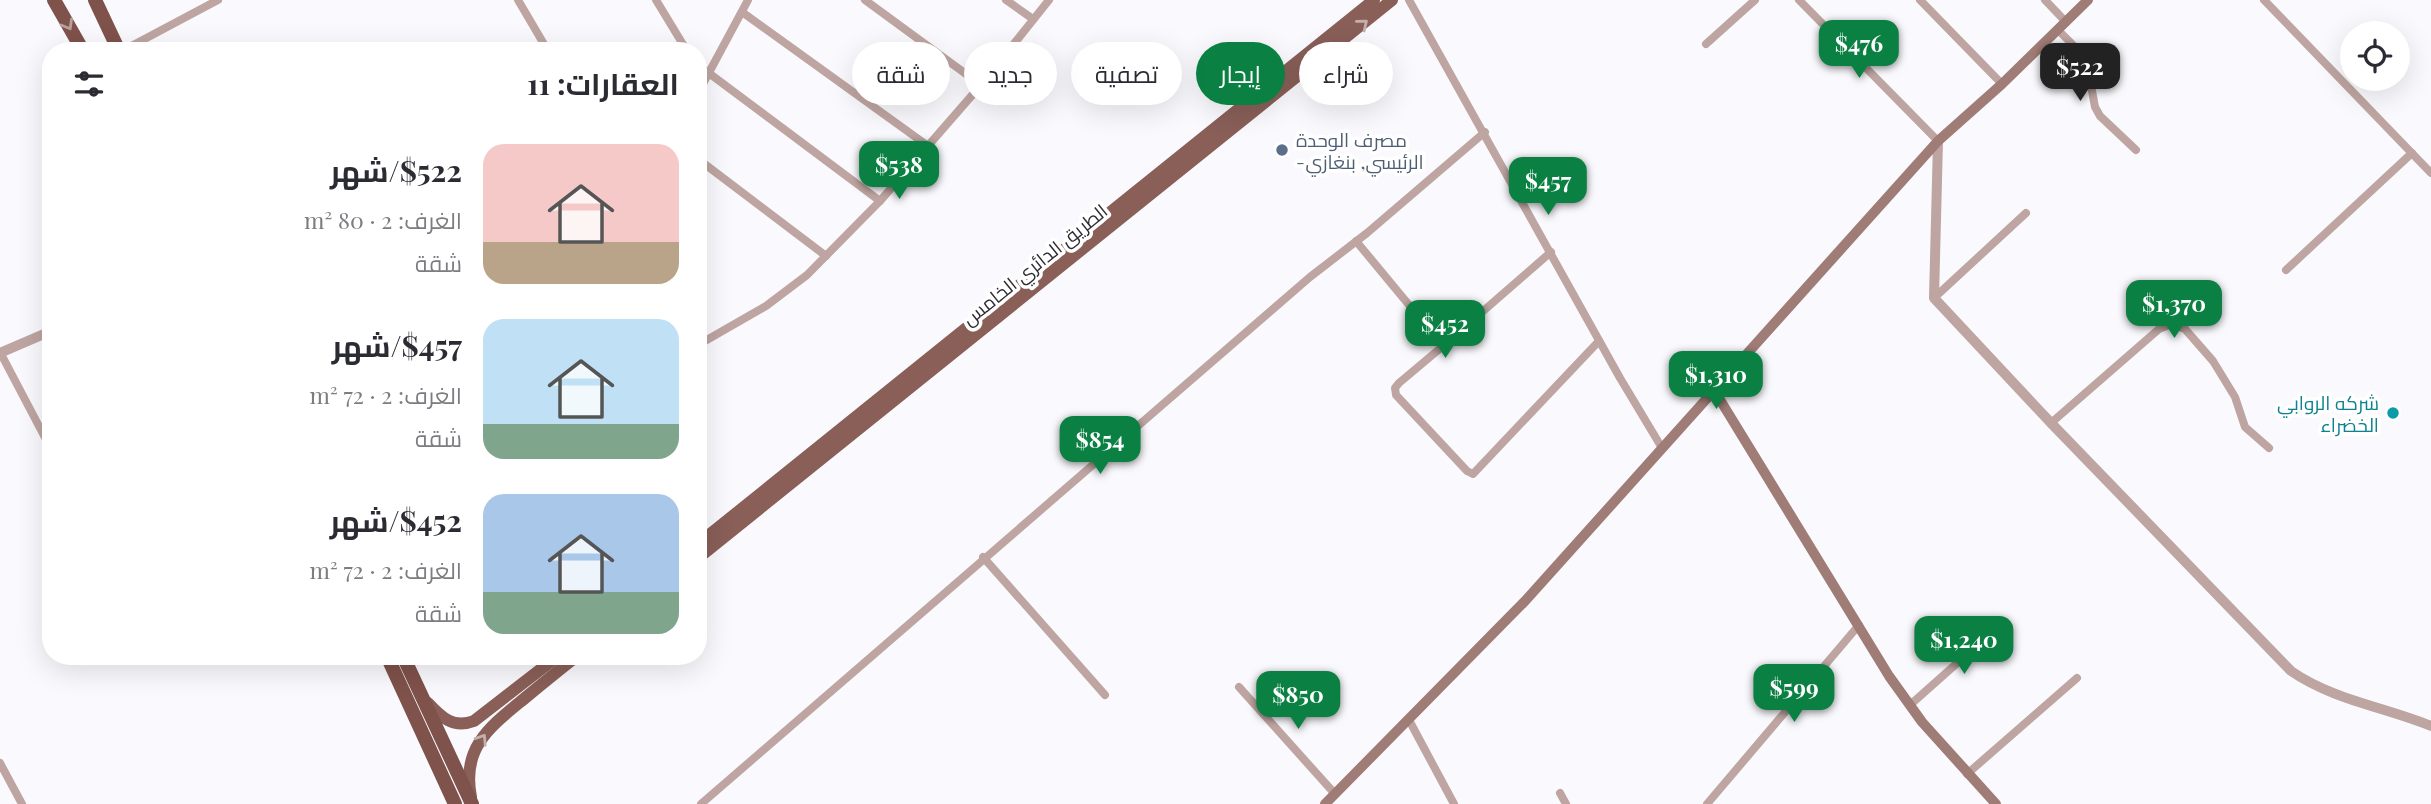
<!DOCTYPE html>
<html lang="ar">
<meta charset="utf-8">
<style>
body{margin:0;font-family:"Playfair Display",Cairo,serif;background:#f2f2f3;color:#2b2b33;direction:rtl;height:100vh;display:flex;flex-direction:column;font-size:26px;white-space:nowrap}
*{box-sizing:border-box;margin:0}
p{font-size:23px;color:#7c7c81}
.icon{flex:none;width:38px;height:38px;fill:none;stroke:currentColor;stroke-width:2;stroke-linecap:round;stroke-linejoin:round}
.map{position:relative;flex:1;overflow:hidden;direction:ltr}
.details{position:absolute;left:42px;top:42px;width:665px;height:623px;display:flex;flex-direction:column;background:#fff;border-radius:28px;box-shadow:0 7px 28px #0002;direction:rtl}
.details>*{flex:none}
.hud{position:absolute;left:728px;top:42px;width:665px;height:63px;direction:rtl;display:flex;gap:14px}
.buttons{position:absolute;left:2340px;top:21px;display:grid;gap:14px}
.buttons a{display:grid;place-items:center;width:70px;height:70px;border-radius:50%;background:#fff;box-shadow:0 7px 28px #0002;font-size:35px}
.price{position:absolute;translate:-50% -60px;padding:0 16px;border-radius:14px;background:#0b8043;color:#fff;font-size:23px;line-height:46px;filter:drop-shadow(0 2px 4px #0008)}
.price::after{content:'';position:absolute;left:50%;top:42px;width:21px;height:16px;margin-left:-10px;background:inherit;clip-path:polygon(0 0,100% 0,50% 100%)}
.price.on{background:#222;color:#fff}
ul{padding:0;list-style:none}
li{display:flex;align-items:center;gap:21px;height:175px;padding:0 28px}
li span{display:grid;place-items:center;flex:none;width:196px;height:140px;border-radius:21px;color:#555}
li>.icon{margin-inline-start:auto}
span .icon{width:84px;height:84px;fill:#fffc;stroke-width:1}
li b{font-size:30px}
h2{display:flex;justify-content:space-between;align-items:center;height:84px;padding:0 28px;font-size:30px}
.tag{padding:0 24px;border-radius:32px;background:#fff;box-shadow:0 7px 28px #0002;font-size:24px;line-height:63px}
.tag.on{background:#0b8043;color:#fff}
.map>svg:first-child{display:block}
</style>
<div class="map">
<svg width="2431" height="804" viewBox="0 0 2431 804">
<rect width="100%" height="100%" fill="#fafafe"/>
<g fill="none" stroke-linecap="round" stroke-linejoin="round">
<!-- minor -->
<g stroke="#bea5a1" stroke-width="8">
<path d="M518 0 548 51"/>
<path d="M656 0 687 51"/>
<path d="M865 0 981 85"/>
<path d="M1006 0 1033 19"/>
<path d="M1409 0 1620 378 1662 448"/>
<path d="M1799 0 1938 141"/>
<path d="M1920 0 2002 84"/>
<path d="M2045 0 2066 22"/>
<path d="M2264 0 2431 173"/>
<path d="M742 12 928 146"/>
<path d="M2058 30 2086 58 2095 107 2100 116 2136 150"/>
<path d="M1706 44 1755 0"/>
<path d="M122 51 218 0"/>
<path d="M698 65 880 201"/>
<path d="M698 93 748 0"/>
<path d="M698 159 826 256"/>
<path d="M1356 241 1443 346 1551 252"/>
<path d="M2286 270 2412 153"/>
<path d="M1934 298 2026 213"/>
<path d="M698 345 766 306 807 275 880 201 981 85 1049 0"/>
<path d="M1443 346 1399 383 1395 388 1396 395 1467 471 1473 474 1599 341"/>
<path d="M0 352 51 449"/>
<path d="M2051 423 2159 329 2171 324 2185 329 2213 361 2235 397 2245 427 2269 448"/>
<path d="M983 557 1105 695"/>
<path d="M1239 687 1335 794"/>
<path d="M1910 705 2000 625"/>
<path d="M1409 720 1454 804"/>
<path d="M0 763 22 804"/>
<path d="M1967 774 2077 678"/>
<path d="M1560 793 1566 804"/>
<path d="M701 804 1310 277 1367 233 1485 132"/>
<path d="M1707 804 1859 625"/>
</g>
<!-- tertiary -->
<g stroke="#bea5a1" stroke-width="10">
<path d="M1938 141 1934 298 2051 423 2291 671C2333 700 2385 707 2431 726"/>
<path d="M0 353 51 331"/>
</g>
<!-- secondary -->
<g stroke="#a07c76" stroke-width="10">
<path d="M1714 390 1889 676 1922 722 1996 804"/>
<path d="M1325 804 1526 600 1938 141 2002 84 2088 0"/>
</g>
<!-- primary -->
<g stroke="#895f58" stroke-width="12">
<path d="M698 544 1374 0"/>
<path d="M698 558 1392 0"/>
<path d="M428 703C441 717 453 729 474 721L558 656"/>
<path d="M471 797C461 747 491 726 525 698 542 684 559 670 577 656"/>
</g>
<!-- trunk -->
<g stroke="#7f524b" stroke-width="14">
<path d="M54 0 83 51"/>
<path d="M95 0 119 51"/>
<path d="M387 656 455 804"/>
<path d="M403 656 472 804"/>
</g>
</g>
<!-- one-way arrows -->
<defs><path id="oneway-chevron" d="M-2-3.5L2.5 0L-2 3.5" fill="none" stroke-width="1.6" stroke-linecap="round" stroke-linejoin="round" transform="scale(1.75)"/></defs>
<g stroke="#c4afac">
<use href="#oneway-chevron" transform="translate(1363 24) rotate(-39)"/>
<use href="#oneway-chevron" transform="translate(482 739) rotate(-57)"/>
</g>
<use stroke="#b9a09c" href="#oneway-chevron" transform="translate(68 25) rotate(60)"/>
<!-- markers -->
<circle fill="#5c6f8a" stroke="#fff" stroke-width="2.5" cx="1282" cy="150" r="7"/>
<circle fill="#0f9aa8" stroke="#fff" stroke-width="2.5" cx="2393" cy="413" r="7"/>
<g text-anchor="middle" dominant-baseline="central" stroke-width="7" stroke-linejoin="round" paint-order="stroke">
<!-- service labels -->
<g font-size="19" fill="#4e5e75" stroke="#fff" text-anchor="start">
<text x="1296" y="139">مصرف الوحدة<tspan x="1296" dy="22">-الرئيسي, بنغازي</tspan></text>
</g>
<!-- street labels -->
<g font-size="19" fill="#2d2d31" stroke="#fff">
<text transform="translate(1034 264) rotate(-39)">الطريق الدائري الخامس</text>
</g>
<!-- culture labels -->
<g font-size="19" fill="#0d838f" stroke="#fff" text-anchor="end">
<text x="2379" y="402">شركه الروابي<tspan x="2379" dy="22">الخضراء</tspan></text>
</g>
</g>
</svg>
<div class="buttons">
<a><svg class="icon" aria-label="locate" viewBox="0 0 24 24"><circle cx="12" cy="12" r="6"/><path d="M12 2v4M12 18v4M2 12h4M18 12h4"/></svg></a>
</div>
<b class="price" style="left:1859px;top:80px">$476</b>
<b class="price on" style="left:2080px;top:103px">$522</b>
<b class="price" style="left:899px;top:201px">$538</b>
<b class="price" style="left:1548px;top:217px">$457</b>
<b class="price" style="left:2174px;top:340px">$1,370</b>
<b class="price" style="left:1445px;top:360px">$452</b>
<b class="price" style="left:1716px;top:411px">$1,310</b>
<b class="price" style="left:1100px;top:476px">$854</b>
<b class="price" style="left:1964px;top:676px">$1,240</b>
<b class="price" style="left:1794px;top:724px">$599</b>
<b class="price" style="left:1298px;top:731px">$850</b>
<div class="hud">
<a class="tag">شراء</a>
<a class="tag on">إيجار</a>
<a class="tag">تصفية</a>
<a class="tag">جديد</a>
<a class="tag">شقة</a>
</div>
<section class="details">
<h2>العقارات: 11<svg class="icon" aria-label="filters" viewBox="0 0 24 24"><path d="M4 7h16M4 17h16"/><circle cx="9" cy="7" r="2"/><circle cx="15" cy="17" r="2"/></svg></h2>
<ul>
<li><span style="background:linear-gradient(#f6c9c9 70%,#b9a48a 0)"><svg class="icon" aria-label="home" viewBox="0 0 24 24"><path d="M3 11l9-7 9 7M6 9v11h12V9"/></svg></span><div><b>$522/شهر</b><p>الغرف: 2 · 80 m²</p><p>شقة</p></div></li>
<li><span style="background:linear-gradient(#bfe0f5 75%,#7fa58c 0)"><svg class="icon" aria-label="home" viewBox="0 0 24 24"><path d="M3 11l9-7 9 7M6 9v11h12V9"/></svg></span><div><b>$457/شهر</b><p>الغرف: 2 · 72 m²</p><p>شقة</p></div></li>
<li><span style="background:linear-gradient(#a9c7e8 70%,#7fa58c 0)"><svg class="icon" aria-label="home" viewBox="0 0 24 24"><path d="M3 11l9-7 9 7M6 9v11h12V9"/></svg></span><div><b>$452/شهر</b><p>الغرف: 2 · 72 m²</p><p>شقة</p></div></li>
</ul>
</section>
</div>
